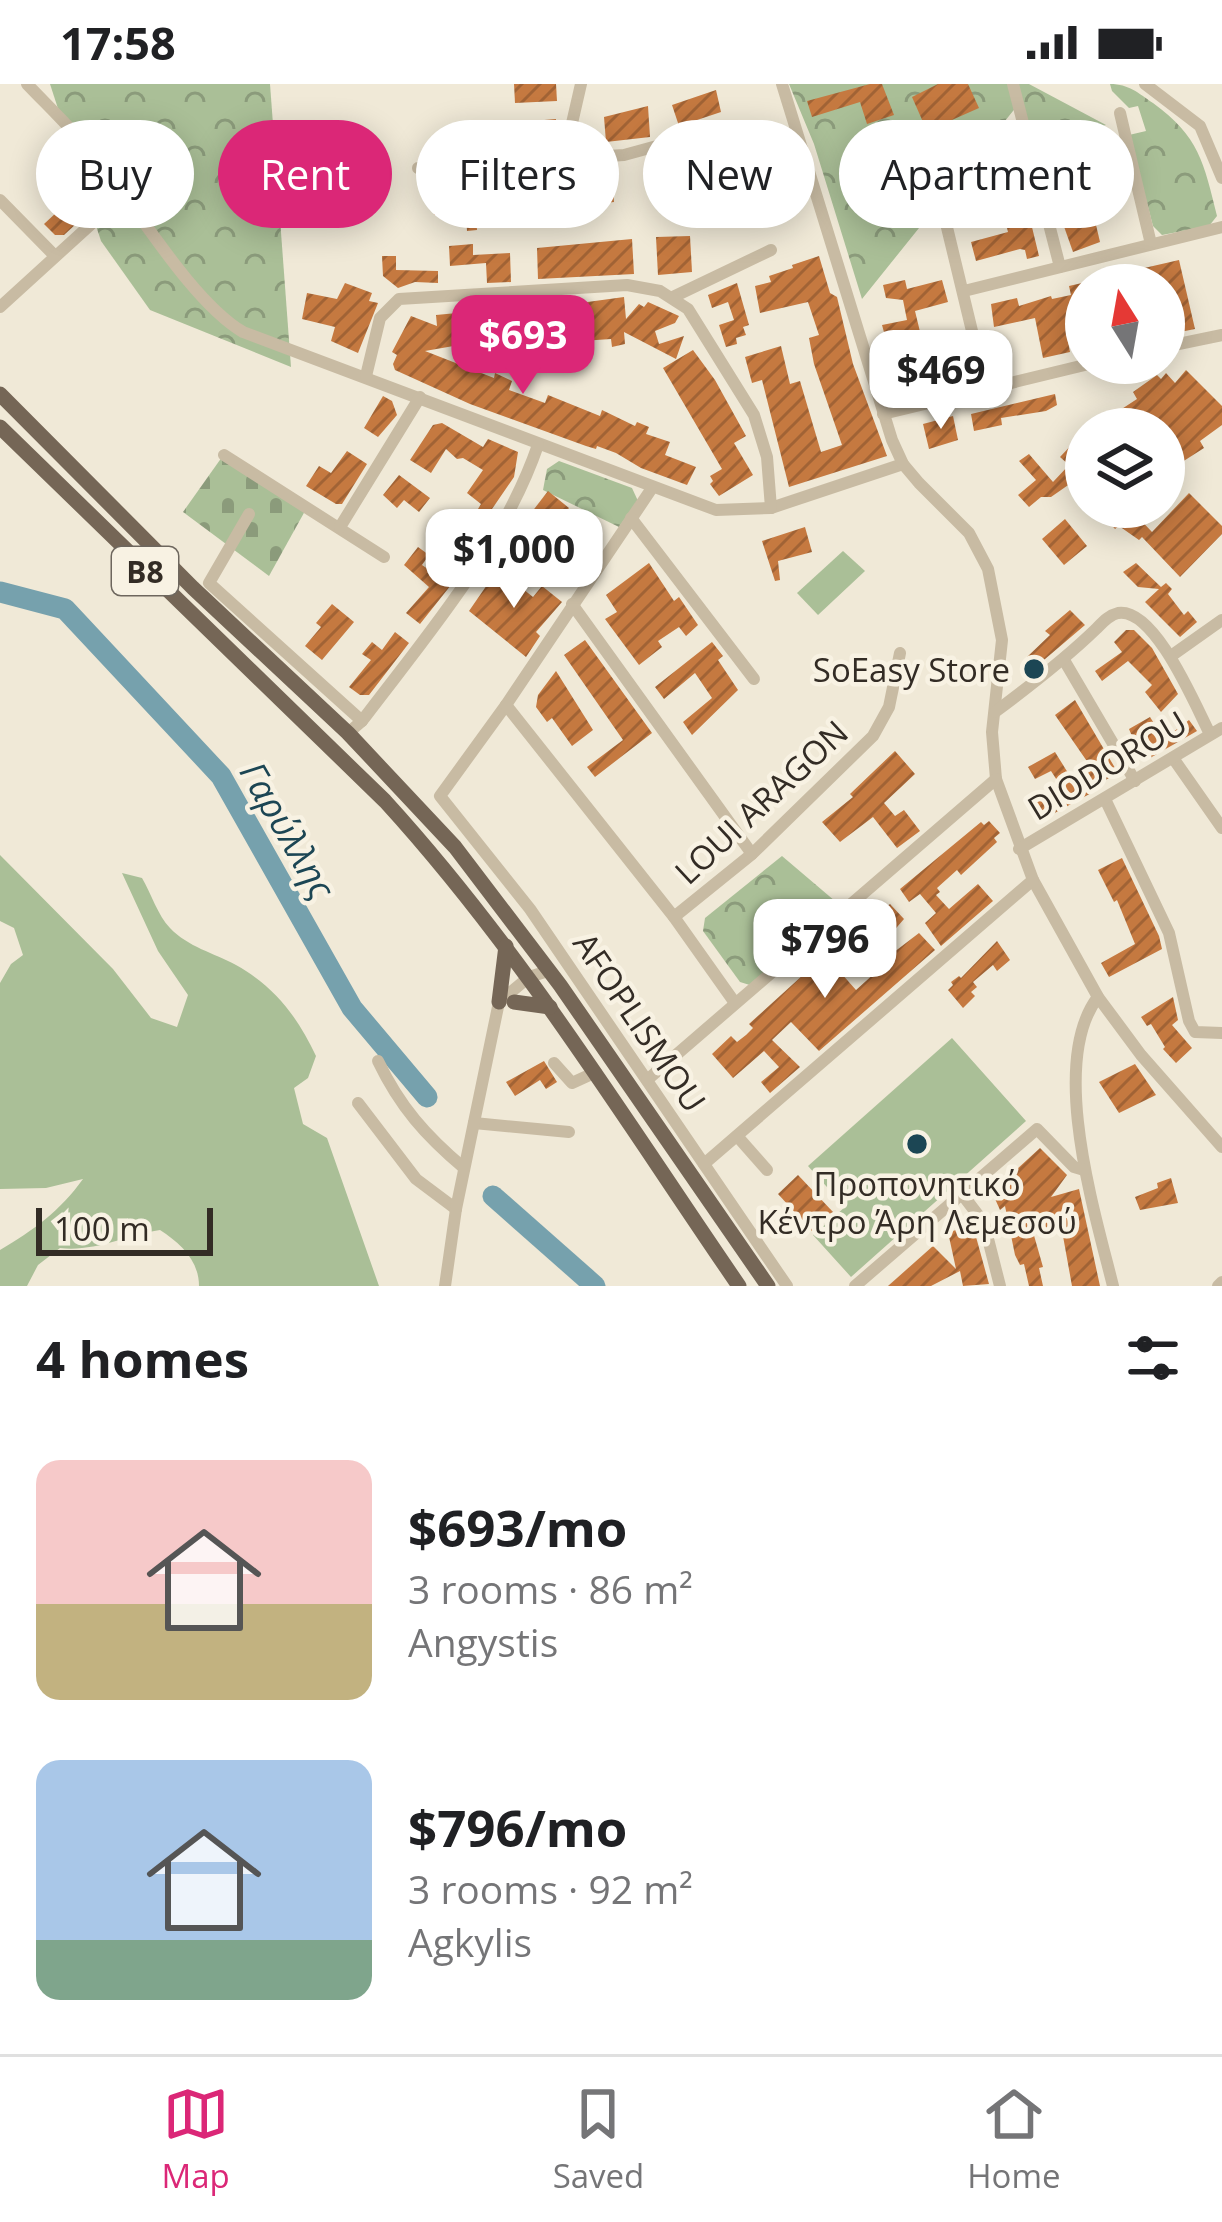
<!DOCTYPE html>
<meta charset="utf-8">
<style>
body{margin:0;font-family:"Open Sans",sans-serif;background:#f6f6f6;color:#202124;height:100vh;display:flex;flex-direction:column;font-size:45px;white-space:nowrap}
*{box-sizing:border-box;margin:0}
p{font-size:39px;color:#757577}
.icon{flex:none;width:66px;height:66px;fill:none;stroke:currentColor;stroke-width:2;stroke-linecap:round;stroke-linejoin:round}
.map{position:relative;height:1202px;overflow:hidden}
.side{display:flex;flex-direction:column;background:#fff;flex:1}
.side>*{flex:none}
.hud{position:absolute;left:36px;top:36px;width:1152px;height:108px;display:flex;gap:24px}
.needle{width:78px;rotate:349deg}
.fabs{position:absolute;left:1065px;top:180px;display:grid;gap:24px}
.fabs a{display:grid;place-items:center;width:120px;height:120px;border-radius:50%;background:#fff;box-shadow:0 6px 30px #0003;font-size:60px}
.scale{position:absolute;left:36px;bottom:30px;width:177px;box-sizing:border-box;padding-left:12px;border:6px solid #332c25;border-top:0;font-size:33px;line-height:42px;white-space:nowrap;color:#332c25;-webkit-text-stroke:9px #f8f2e3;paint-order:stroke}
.price{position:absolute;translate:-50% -102px;padding:0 27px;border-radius:24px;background:#fff;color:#222;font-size:39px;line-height:78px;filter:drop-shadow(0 3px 6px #0008)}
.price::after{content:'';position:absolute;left:50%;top:72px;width:36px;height:27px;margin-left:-18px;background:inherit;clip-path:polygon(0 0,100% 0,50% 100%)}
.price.active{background:#db2777;color:#fff}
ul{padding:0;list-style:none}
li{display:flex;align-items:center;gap:36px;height:300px;padding:0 36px}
li span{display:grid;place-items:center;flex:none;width:336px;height:240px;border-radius:24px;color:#555}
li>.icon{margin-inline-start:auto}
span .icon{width:144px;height:144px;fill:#fffc;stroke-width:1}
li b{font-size:51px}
h2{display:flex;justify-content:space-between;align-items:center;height:144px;padding:0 36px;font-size:51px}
.chip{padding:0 42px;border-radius:54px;background:#fff;box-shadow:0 6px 30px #0003;font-size:42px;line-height:108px}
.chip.active{background:#db2777;color:#fff}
.status{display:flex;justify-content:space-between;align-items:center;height:84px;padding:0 60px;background:#fff;direction:ltr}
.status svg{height:33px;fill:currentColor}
.tabs{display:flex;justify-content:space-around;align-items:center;height:168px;border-top:3px solid #e0e0e0;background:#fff;font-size:33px;color:#757577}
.tabs a{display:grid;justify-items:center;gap:6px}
.tabs .active{color:#db2777}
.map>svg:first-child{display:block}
</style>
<div class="status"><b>17:58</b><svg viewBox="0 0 49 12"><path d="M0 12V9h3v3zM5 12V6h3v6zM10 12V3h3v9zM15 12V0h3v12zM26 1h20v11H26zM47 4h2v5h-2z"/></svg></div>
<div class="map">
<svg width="1222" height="1202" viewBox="0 0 1222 1202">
<defs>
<pattern id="cemetery-stones" width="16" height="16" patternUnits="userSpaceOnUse" patternTransform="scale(3)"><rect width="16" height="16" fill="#aabf97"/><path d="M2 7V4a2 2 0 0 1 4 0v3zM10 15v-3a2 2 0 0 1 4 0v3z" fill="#8b9b7b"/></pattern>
<pattern id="park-crowns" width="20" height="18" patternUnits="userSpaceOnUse" patternTransform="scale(3)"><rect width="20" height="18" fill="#aabf97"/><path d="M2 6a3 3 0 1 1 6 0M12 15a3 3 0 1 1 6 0" fill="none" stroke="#8b9b7b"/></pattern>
<pattern id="building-hatch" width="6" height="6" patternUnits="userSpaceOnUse" patternTransform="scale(3)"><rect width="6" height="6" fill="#c57940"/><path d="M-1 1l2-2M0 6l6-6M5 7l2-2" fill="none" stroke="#a16335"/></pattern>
</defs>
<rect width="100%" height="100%" fill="#f0e9d7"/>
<!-- green -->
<g fill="#aabf97">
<path d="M843 467 865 487 818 531 797 509Z"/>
<path d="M0 771 113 885 151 934 177 943 188 911 158 867 122 789 142 794C151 809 158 832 170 844 188 863 214 869 236 881 275 903 297 932 316 972L308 994 294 1004 303 1040 327 1054 379 1202H199C199 1176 180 1159 160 1146 125 1152 94 1168 60 1164L38 1181 27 1202H0V1166C34 1146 60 1127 83 1095L46 1104 0 1105V899L11 880 23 871 14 844 0 837Z"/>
<path d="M952 954 1026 1037 851 1193 813 1151 845 1123 808 1082Z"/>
</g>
<!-- cemetery -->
<path fill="url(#cemetery-stones)" d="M222 373 305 427 269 492 183 428Z"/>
<!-- park -->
<g fill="url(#park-crowns)">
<path d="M50 0H270L291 283 150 226 101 157Z"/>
<path d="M789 0H1029L1106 41 1029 63 1017 22 862 215 814 60Z"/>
<path d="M1110 0C1129 0 1138 9 1153 19 1199 52 1204 79 1217 132L1209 142 1162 151 1153 142 1129 51 1146 47 1138 22 1129 24 1112 7Z"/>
<path d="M559 377 632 404 638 417 619 443 543 406 547 385Z"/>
<path d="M782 772 842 823 753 902 740 898 703 847 705 834Z"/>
</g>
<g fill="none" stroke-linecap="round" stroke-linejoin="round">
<!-- river -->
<g stroke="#76a1ad" stroke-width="21">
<path d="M0 508 65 525 221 692 352 924 427 1013"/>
<path d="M493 1112 595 1202"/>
</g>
</g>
<!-- building -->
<g fill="url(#building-hatch)">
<path d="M514 0H556L557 17 515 19Z"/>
<path d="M870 0H882L894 31 867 40 860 18 812 33 807 17Z"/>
<path d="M938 0H968L979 24 927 47 912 13Z"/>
<path d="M716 6 721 28 679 42 672 21Z"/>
<path d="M648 22 650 53 606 58 604 33Z"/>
<path d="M556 35 555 60 512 64 509 39Z"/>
<path d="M612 93 614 118 569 123 567 96Z"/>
<path d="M548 98 550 127 507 130 505 101Z"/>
<path d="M85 102 102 116 64 151H55L44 140Z"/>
<path d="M474 105 477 146 467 147 466 130 434 131 433 108Z"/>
<path d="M1025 106 1031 131 1012 143 1031 139 1039 172 1027 175 1025 166 1020 165 976 177 971 158 1008 148 999 112Z"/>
<path d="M1093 128 1100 158 1073 168 1061 134Z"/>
<path d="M690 152 692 188 658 191 656 153Z"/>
<path d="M632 155 634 190 538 195 537 164Z"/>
<path d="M473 160V171L510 169 511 198 487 199 486 179 450 182 449 162Z"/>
<path d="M382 172H396V186L438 187V199L415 198 398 204 383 192Z"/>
<path d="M819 172 830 209 837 213 853 280 887 372 789 403 762 296 752 299 745 273 781 262 790 300 800 297 821 368 842 361 814 280 809 254 819 251 808 218 760 229 755 202 771 198 769 192 793 184 792 181Z"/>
<path d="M1179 176 1195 245 1165 251 1164 201H1104L1114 191Z"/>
<path d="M905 196 907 205 942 196 948 218 915 227 929 285 914 288 906 255 887 259 882 241 907 236 903 216 886 214 883 201Z"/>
<path d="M345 199 372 209 369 217 378 219 358 269 331 257 335 243 302 235 307 209 337 215Z"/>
<path d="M737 199 749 241 743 243 746 251 736 254 737 260 726 263 719 241 734 236 728 218 712 224 708 211Z"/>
<path d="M1082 199 1086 265 1068 258 1070 268 1043 274 1035 234 994 243 991 220 1017 214 1019 222 1051 212 1052 215 1071 211 1069 202Z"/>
<path d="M624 213 626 235 639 220 644 223 648 218 679 232 675 239 655 247 659 260 684 252 676 275 624 248 625 260 612 263 611 255 567 258V253L519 257 520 264 501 265 496 226 573 224V220Z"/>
<path d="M478 227 482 264 466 267 465 260 425 267 494 294 495 289 512 297 509 306 545 319 548 311 600 332 602 326 635 342 637 338 649 343 646 350 670 358 665 371 696 383 687 401 641 384 616 369 597 362 596 365 586 362 470 320 395 286 393 280 397 271 392 268 411 232 437 242 436 231Z"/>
<path d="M693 266 715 296 746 352 734 359 753 391 719 412 710 400 713 397 710 392 722 385 663 284Z"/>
<path d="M1186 286 1222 322V341L1200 357 1204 364 1179 380 1183 387 1164 400V345H1104L1115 338 1111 332 1137 315 1133 308 1157 291 1161 295 1166 289 1175 299Z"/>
<path d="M1055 310 1057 321 1046 327 1001 334 1002 341 974 347 971 330Z"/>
<path d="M383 312 392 317 397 331 378 353 364 344Z"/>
<path d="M953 332 958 356 929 365 923 340Z"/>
<path d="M442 339 483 363 488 355 518 368 514 393 481 441 486 444 468 470 452 459 463 445 456 440 464 429 472 435 481 420 467 409 483 386 463 374 457 375 446 365 431 389 410 376 433 341Z"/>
<path d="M1077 355 1086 366V411L1074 397 1051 413H1041L1029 423 1018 411 1036 396 1019 377 1029 370 1053 398 1069 381 1060 373Z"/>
<path d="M347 367 367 380 342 420H336L306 402 319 382 331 389Z"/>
<path d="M399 391 430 414 419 428 404 416 397 424 383 411Z"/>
<path d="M548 407 569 424 549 450 528 433Z"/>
<path d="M1189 409 1222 442V450L1180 493 1142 453 1139 456 1119 442 1115 445 1096 423H1144L1135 430 1152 448Z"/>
<path d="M1065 435 1087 462 1064 481 1042 455Z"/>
<path d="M805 443 812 468 778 477 780 496 775 497 762 457Z"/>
<path d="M418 463 429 471 422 481 451 501 420 540 406 529 429 503 404 481Z"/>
<path d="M649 479 674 517 679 513 698 541 686 552 679 543 658 557 662 563 639 581 605 535 617 528 606 511Z"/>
<path d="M1136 479 1161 503 1166 499 1172 505 1168 510 1184 531 1188 527 1197 538 1180 553 1145 518 1159 505 1138 503 1123 488Z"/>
<path d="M498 485 533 513 542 502 562 518 536 548 540 552 526 573 469 527Z"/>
<path d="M332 520 354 538 322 576 305 562 321 543 316 539Z"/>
<path d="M1070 526 1085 541 1031 587 1026 581 1031 577 1027 573 1050 551 1045 547Z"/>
<path d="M1126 546H1134L1152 564 1178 610 1161 628 1145 608 1152 601 1128 577 1102 597 1095 587 1122 568 1114 558Z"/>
<path d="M395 548 409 559 369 611H360L349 603 371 576 362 570 372 558 382 566Z"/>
<path d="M585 556 652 649 595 693 587 683 623 656 564 571Z"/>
<path d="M712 558 723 572 718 576 738 606 692 651 683 638 712 614 695 589 664 615 655 603Z"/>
<path d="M556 587 593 646 572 662 552 634 547 638 536 623 538 611Z"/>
<path d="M1075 616 1118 689 1093 703 1095 707 1040 737 1032 721 1062 704 1051 687 1035 695 1028 683 1055 668 1073 697 1093 686 1055 631Z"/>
<path d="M1150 633 1164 655 1189 636 1197 647 1150 674 1136 662 1129 645Z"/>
<path d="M895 667 915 690 884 719 895 732 904 726 920 747 897 764 873 733 840 758 822 738 853 713 850 710Z"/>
<path d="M989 737 1000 749 994 754 997 758 961 791 957 786 937 804 940 808 936 811 949 825 978 800 993 817 941 862 925 839 936 829 920 810 909 818 900 805 981 738 984 741Z"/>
<path d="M1122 774 1159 852 1162 865 1109 893 1101 879 1135 860 1117 816 1114 818 1098 786Z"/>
<path d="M890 820 904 835 891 850 868 856 885 875 919 849 935 866 819 967 791 938 772 956 800 983 770 1009 761 998 779 983 764 967 733 994 712 970 731 952 737 958 746 951 753 944 749 940 825 871 856 906 876 888 846 855Z"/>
<path d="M997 857 1010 876 997 887 993 881 973 898 977 903 971 908 975 912 963 924 948 906 953 901 951 898 959 892 961 894Z"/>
<path d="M1173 913 1178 936 1172 941 1192 964 1176 979 1163 965 1165 963 1151 940 1147 942 1141 933Z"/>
<path d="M544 977 557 998 546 1005 540 996 515 1012 506 998Z"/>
<path d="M1135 980 1156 1011 1119 1029 1099 998Z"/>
<path d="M1040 1064 1067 1091 1051 1113 1079 1105 1100 1202H1072L1061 1141 1033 1148 1043 1183 1039 1184 1043 1202H1029L1024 1180 1020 1181 1015 1171 1005 1122 1000 1126 992 1108Z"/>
<path d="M798 1091 833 1128 812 1147 778 1110Z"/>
<path d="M1171 1094 1178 1119 1140 1126 1135 1113 1158 1104 1157 1099Z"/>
<path d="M973 1142 989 1200 963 1202 960 1187 931 1202H888L933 1162 956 1185 948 1148Z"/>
</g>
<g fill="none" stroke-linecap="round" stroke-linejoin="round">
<!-- minor -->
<g stroke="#c8bba3" stroke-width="12">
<path d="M27 0C51 25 76 49 98 76 136 123 192 218 243 248L716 426 771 424 903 380"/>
<path d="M782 0 892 356 903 380 919 399 969 449 988 485 1002 556 992 648 996 695 1033 796 1098 913 1141 971 1222 1063"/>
<path d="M1013 0 1060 183"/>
<path d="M1145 0 1200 42 1222 94"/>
<path d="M1120 29 1151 160"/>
<path d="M564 74 581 0"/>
<path d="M418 84 624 71 730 42"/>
<path d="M0 116 55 172"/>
<path d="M944 131 986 305"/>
<path d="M964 207 1222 143"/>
<path d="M673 213 771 166"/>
<path d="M0 223 122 112"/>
<path d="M1164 263 1222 251"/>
<path d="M366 292 380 234 399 215 627 201 660 207 688 225 754 331 767 373 771 424"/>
<path d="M883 330 1093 279"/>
<path d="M224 371 384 473"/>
<path d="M652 404 506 621 440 712 530 825 787 1202"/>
<path d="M249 430 209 499 362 637"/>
<path d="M631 434 754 595"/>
<path d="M340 443 420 313"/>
<path d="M572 520 752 770"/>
<path d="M1171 572 1222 536"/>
<path d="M1064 576 1135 697"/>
<path d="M506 621 674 833 735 919"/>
<path d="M995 628C1030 602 1064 576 1096 545 1102 539 1109 531 1118 529 1155 523 1196 623 1210 650"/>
<path d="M348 649 362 637C427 551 503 463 538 361"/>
<path d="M1173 674 1222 744"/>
<path d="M1105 715 1169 849 1189 937 1195 948 1222 949"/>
<path d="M1019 765 1222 644"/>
<path d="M674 833 752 770 873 652 889 623 900 569"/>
<path d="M1098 913C1048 978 1095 1129 1113 1202"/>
<path d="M378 977C400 1023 426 1052 464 1084"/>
<path d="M554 979 572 999 596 988"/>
<path d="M647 996 996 695"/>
<path d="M358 1019 416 1095 456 1125"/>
<path d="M474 1039 569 1048"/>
<path d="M737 1052 767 1086"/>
<path d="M704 1080 1033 796"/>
<path d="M962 1110 984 1139 1000 1202"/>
<path d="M445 1202 456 1125 499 918 529 893 548 887"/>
<path d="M855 1202 1037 1045 1074 1083 1084 1086"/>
<path d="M1218 1202 1222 1198"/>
</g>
<!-- major -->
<g stroke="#756656" stroke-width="15">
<path d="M0 310 193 504 348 649 455 763 560 901 768 1202"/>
<path d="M0 343 385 717C521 866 625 1036 739 1202"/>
<path d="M499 918 506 862"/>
<path d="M514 918 550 923"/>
</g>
</g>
<!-- markers -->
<g fill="#1c4654" stroke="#f8f2e3" stroke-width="4.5">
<circle cx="1034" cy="585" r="12"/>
<circle cx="917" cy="1060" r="12"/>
</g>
<g text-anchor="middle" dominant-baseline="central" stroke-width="9" stroke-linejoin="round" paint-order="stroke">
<!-- shield labels -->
<rect fill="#f8f2e3" stroke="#6e675e" stroke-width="3" x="112" y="463" width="66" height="48" rx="9"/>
<g font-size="30" font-weight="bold" fill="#332c25">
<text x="145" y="487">B8</text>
</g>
<!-- poi labels -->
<g font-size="33" fill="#332c25" stroke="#f8f2e3" text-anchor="end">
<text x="1010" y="585">SoEasy Store</text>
<text x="917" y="1099" text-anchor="middle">Προπονητικό<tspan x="917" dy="38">Κέντρο Άρη Λεμεσού</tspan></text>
</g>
<!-- street labels -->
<g font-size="33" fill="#332c25" stroke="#f8f2e3">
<text transform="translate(1107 681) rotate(-31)">DIODOROU</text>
<text transform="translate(761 718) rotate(-43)">LOUI ARAGON</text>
<text transform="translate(640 938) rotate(56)">AFOPLISMOU</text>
</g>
<!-- water labels -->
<g font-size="36" font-style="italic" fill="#1c4654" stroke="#f8f2e3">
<text transform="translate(288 746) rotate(60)">Γαρύλλης</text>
</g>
</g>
</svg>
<div class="fabs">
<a><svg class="needle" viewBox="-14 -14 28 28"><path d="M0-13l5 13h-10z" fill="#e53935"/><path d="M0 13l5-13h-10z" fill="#757577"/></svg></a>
<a><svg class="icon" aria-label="layers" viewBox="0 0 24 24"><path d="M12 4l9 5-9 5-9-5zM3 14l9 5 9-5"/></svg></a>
</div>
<div class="scale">100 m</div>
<b class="price active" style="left:523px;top:313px">$693</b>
<b class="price" style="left:941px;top:348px">$469</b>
<b class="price" style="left:514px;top:527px">$1,000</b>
<b class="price" style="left:825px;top:917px">$796</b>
<div class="hud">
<a class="chip">Buy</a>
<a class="chip active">Rent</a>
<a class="chip">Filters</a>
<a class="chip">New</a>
<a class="chip">Apartment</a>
</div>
</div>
<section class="side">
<h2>4 homes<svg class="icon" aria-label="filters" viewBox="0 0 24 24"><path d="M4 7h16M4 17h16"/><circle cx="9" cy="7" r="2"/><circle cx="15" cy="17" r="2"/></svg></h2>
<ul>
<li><span style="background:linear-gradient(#f6c9c9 60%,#c2b280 0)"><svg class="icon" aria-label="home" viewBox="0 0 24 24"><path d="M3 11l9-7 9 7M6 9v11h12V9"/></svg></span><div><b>$693/mo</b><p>3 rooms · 86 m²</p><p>Angystis</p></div></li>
<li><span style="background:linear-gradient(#a9c7e8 75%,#7fa58c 0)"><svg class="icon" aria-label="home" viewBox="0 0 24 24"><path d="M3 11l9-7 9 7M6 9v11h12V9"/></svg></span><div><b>$796/mo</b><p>3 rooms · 92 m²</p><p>Agkylis</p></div></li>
</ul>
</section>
<nav class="tabs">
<a class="active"><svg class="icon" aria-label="map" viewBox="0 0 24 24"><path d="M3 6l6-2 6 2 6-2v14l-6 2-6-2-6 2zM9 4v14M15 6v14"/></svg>Map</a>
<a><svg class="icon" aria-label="saved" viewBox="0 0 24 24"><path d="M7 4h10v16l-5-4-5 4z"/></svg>Saved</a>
<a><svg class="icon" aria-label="home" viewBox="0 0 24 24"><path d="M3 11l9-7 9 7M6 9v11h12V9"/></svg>Home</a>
</nav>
